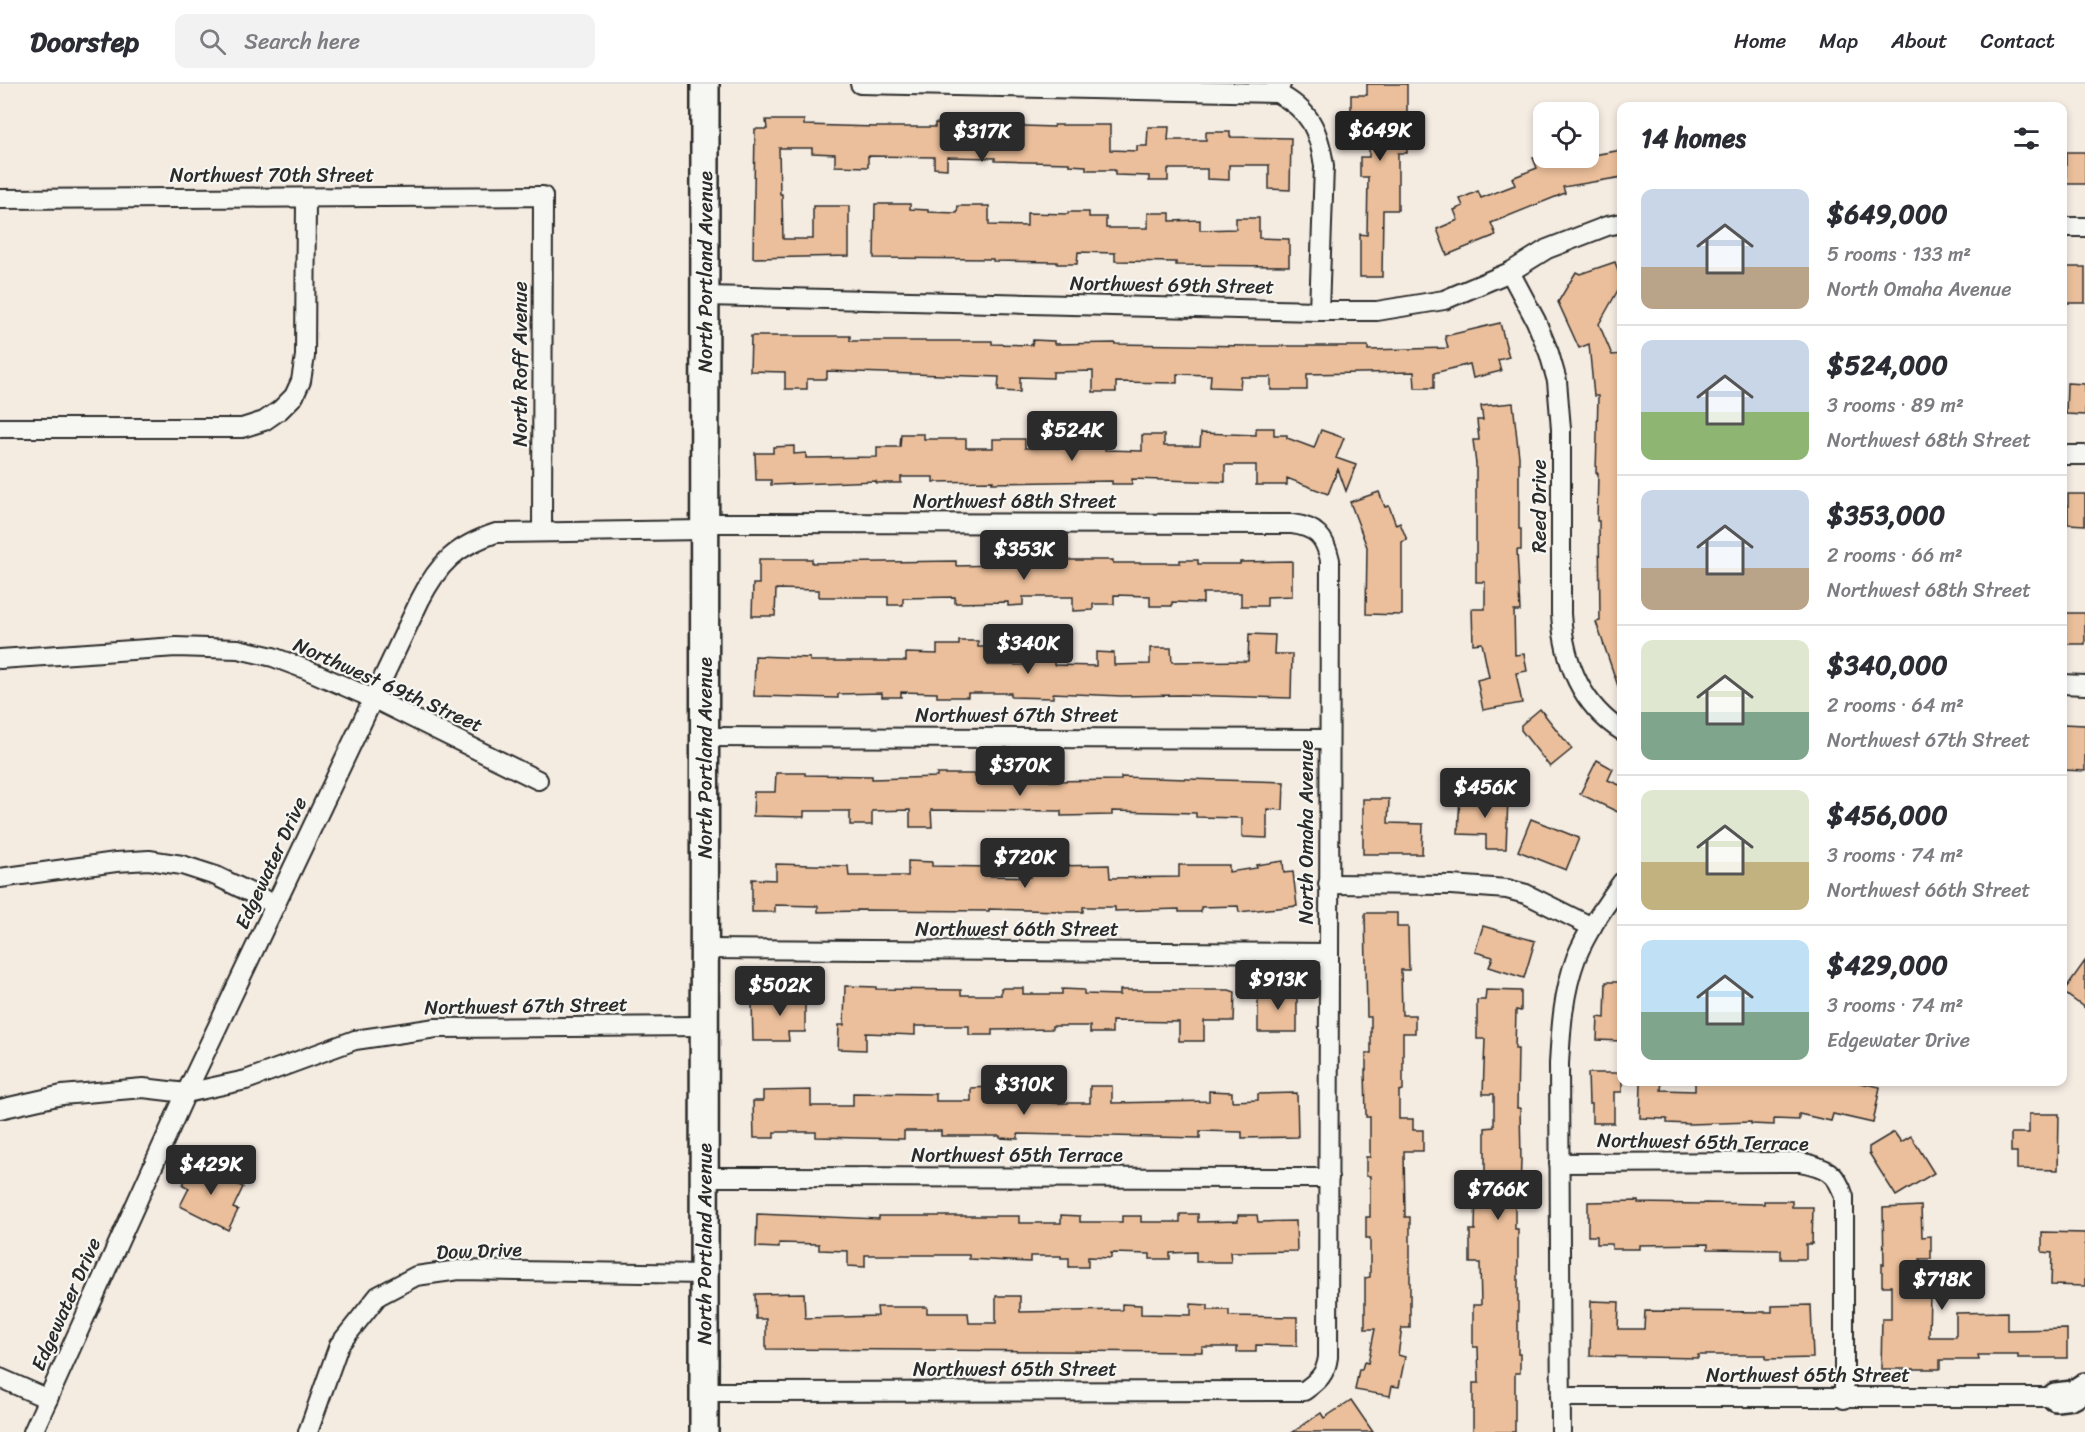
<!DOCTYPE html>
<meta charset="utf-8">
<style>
body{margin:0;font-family:Sriracha,sans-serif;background:#f2f2f3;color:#2b2b33;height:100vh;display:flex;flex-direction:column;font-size:22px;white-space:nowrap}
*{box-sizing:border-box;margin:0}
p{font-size:20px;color:#7c7c81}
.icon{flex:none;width:33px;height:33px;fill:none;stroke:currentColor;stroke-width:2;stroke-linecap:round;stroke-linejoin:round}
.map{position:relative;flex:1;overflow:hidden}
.drawer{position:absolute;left:1617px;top:18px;width:450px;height:984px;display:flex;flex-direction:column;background:#fff;border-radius:12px;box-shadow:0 3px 9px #0003}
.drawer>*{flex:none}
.controls{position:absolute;left:1533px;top:18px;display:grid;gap:12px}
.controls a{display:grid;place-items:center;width:66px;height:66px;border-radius:12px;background:#fff;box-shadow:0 3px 9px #0003;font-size:30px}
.price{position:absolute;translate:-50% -51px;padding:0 14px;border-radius:6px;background:#2b2b2b;color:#fff;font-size:20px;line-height:39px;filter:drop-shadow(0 2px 3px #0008)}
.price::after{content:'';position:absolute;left:50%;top:36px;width:18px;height:14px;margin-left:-9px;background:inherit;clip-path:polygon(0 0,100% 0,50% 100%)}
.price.active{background:#222;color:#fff}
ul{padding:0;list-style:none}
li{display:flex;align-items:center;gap:18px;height:150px;padding:0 24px}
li+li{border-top:2px solid #e1e1e2}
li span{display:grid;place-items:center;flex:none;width:168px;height:120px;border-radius:12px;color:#555}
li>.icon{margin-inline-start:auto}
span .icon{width:72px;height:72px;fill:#fffc;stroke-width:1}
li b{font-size:26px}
h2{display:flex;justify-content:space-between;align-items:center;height:72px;padding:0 24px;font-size:26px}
header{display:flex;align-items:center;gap:36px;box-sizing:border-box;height:84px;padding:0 30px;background:#fff;border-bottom:2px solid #e1e1e2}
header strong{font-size:28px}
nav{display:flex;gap:33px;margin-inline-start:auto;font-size:21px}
.search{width:420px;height:54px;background:#f2f2f3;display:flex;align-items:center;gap:15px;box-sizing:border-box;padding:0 21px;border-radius:12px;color:#7c7c81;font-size:22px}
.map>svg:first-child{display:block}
</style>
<header>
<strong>Doorstep</strong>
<div class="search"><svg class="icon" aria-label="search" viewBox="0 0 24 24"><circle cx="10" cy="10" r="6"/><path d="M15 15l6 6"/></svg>Search here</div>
<nav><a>Home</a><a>Map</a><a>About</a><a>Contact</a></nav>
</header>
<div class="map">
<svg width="2085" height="1348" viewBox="0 0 2085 1348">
<rect width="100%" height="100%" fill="#f4ebe1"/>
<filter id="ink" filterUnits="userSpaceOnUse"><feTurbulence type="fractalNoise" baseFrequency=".0167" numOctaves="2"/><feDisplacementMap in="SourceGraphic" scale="12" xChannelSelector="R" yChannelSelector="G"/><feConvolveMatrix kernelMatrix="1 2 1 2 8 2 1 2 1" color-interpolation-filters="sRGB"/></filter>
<g filter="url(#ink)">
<!-- building -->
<g fill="#ebbf9b" stroke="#2b2b2b" stroke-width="1.5">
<path d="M1367 0H1407V69H1398V126H1383L1382 193H1360V150L1367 151 1368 93H1360V73H1369V45H1351V11H1367Z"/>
<path d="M766 36H804V41L876 43H935V39L1054 43V41H1110V66L1137 67V62H1147L1148 43H1169L1168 56H1206V48H1230V53L1291 54 1290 106 1269 105V81H1229V96L1207 95V85H1168V97H1149V92L1115 91V86H1086V82L1069 81V79L995 77V74L947 73V85L934 84V73L868 72V83L835 82V70L812 69V64H779L780 110H782L783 155H813V122H849V172L753 174 755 45H767Z"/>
<path d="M1622 66V93L1563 103 1565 109 1491 139 1496 151 1447 171 1437 145 1458 136 1454 126 1463 122 1460 115 1478 107 1481 114 1515 101 1512 94 1537 84 1533 74H1551L1553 78 1588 74V72Z"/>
<rect x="2066" y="68" width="19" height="32"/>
<path d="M875 120H910V125L928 126V128L957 129 958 122H989V141L1027 142V129L1068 130V128H1089V133H1106V144H1148V129H1170V137L1200 136V146L1236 145V134H1259V154L1289 155V182L1176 181V178L1115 177V169L1078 168 1077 180H1057V178L993 177V175L874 174Z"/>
<path d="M1615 178 1622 199 1599 240 1612 271 1622 270V605H1619L1596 538 1600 537 1599 437H1597L1598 389H1596L1598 312H1594L1589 260 1579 264 1558 218 1576 188 1580 190Z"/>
<rect x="2062" y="183" width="23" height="36"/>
<path d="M1500 239 1509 273 1498 276 1501 287 1473 294 1470 280 1434 289V304H1415L1414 288 1307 290V306H1271V293H1241L1240 304 1210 303 1211 291 1177 290V299L1116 298V308H1093V287L1053 288V294L1020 293V308L998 307 999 293 827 287V295H807V305H785V288L750 287 751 252H850V257H992V260L1032 261 1033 256 1054 257V260L1115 259V260L1249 262H1368V266L1448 264 1445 252Z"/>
<path d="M2067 299 2085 300V331L2066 330Z"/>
<path d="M1513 319 1519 373V445H1521V466H1517L1520 527H1514L1515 571 1524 570 1527 587 1516 589 1522 619 1483 626 1477 596 1489 593 1482 559 1473 560 1472 525H1485V498H1476V380L1473 356H1479L1477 336H1483L1481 322Z"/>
<path d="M1256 344H1274V351H1287V354L1314 364 1321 346 1344 354 1336 374 1356 381 1346 407 1338 385 1328 410 1287 394V401H1256V381H1225V398L1132 395V400H1112V397L992 399 993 397 933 398V393H901V399H876V397L771 401V396H756L755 369H773V363L794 362V370L806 369V374L877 373V363H900L901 350H924V355H966V364H993V355H1025V364H1080L1079 358 1105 357V366L1142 367V351H1164V362H1200L1201 349 1256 351Z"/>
<path d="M1379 408 1385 423 1389 422 1396 441 1400 439 1407 456 1402 458V531L1366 530 1367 463 1350 418Z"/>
<path d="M2068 410H2085V441L2068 440Z"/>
<path d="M759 475H812V479L956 477V482L997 481V476H1113V479H1180V476H1198V480H1240V478L1292 477V512L1267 513V522H1241V509H1203V519L1172 518V522H1150V512L1114 511V520H1093V526L1073 527V513H1023V521L1008 522V518L955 519V513L903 514V521H888V513H819V506L776 505 775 532H752L753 500H759Z"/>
<rect x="2062" y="529" width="23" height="31"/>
<path d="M1249 550 1275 551 1274 570H1292L1291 614 1180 611 1121 612 1053 609V614L1011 613V609H968V613H937V609L901 608V613H882V609L838 610V614L754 612 755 572 810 574V577H906V569L937 570V561H959V557H978V563H988V581H1032V572H1054V581L1096 582V568L1114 569V581L1150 580V564H1171L1172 578 1248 577Z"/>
<path d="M1540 625 1572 665 1550 683 1521 646V641Z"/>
<path d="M2062 640 2085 641V687L2062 686Z"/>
<path d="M1597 676 1613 685 1608 696 1622 702V730L1580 710Z"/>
<path d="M776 689H805V691L872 692V695L937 693V690H975V693L1050 691V697L1121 696V693L1284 698 1283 726 1267 725V754L1242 753V734L1196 733V729L1112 727V731L1061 732V727L931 726 932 743H910V726L872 727V741H850V727H804V733L753 732 754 708H775Z"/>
<path d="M1460 712 1508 714 1506 765H1486V751L1458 750Z"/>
<path d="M1363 715H1389L1388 739 1423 740 1422 770H1363Z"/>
<path d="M1531 735 1579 754 1566 786 1518 767Z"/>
<path d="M908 777 932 778V782L990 783V792L1031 793V778H1054V782L1109 781 1110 794 1179 793V781H1229V788L1257 784 1256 781 1283 777 1284 789 1293 788 1297 822 1239 828 1238 822 1201 823V828H1179V825L1115 827V823H1083V828H1059V827L989 825V827L857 826V827L818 828V822L775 821V828H752V795L776 796V780L848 782 849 792H908Z"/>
<path d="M1365 829H1397V843H1408L1409 886H1401L1402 931H1415V949H1403V1006L1399 1007V1035H1413V1046H1423V1067H1404L1405 1133H1410V1244H1402L1398 1271 1405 1273 1399 1303 1392 1302 1390 1312 1355 1306 1359 1285H1362L1364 1278 1368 1279 1375 1245H1365V1194L1370 1193V1154H1366V1133H1370V1092H1366V1073H1370V1033H1366L1365 986H1366V969H1371V933H1367Z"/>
<path d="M1483 842 1535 857 1524 894 1489 883 1493 873 1475 868Z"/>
<path d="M2085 877V924L2063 908Z"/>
<path d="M1606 898H1622V957L1597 956 1598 933 1605 934Z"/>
<path d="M845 902 876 903V905L961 906V911H1001V904H1023V910H1062V905L1084 906V910L1120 911V906H1229L1235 908 1234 937H1204V957H1179V938L1112 937V949H1090V942H1052V945L992 946V951H969V942H915V951L866 949V966L838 965 839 941H844Z"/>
<path d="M805 904V948H788L789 957H753L752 918 783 917V905Z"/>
<path d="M1276 905H1297V948H1258V908Z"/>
<path d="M1486 906 1521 907V927L1516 926 1515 965H1518L1517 1024H1520L1521 1077 1520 1105H1515V1145H1518V1270H1520V1289H1515V1348H1473V1299H1479L1478 1263H1473V1221H1481L1480 1179H1470V1146H1475L1476 1098H1485V1044L1494 1043V1010H1483L1485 955H1477V916H1485Z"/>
<path d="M1588 989H1622V1008H1614V1039H1592V1020H1589Z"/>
<path d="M1641 998H1662L1661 1006 1695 1007V998H1856L1880 1003 1873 1039 1833 1030 1831 1037 1799 1030V1036L1774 1035V1041L1751 1040V1038L1690 1040 1667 1039V1035L1640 1034Z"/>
<path d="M1014 1002H1038L1037 1016H1054V1019H1090V1002H1112V1019L1209 1017V1007L1232 1008V1017L1258 1016V1010L1297 1009 1298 1053 1242 1054V1048L1200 1047V1054L1018 1050V1055L1000 1054V1052H941V1047H904V1055L816 1053V1048H774V1054H754L753 1017H763V1007L811 1006V1022H853V1009L936 1010V1017H971V1004Z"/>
<path d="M2029 1030H2059L2058 1086 2017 1085V1068H2011V1049H2029Z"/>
<path d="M1894 1048 1901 1058 1911 1052 1934 1089 1896 1112 1869 1069V1063Z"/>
<path d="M193 1079 243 1103 233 1124 238 1126 228 1146 180 1122 189 1104 183 1101Z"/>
<path d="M1638 1117V1119L1703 1120 1704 1119 1764 1120V1117H1792V1123H1813L1812 1160H1806V1175H1781V1166L1708 1165V1160L1639 1161V1165H1612V1160H1597V1152H1588V1118Z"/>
<path d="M1921 1122 1922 1153 1931 1152V1175H1920L1919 1209 1930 1210 1929 1253H1956V1229L2007 1228V1246L2067 1245V1274H2018V1271H1978L1979 1276H1940V1285H1881L1882 1235H1891V1202H1882V1180L1884 1181 1883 1124Z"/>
<path d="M757 1130 879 1135V1132H1019V1139H1061V1131L1080 1132V1138H1122V1132H1141V1138H1180V1130H1198V1138L1238 1137V1131H1257L1258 1138 1296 1137 1297 1167 1230 1168 1231 1178H1196V1168L1170 1169V1175H1150V1170L1111 1169V1174L1088 1173V1183H1069V1174H1061V1172H1030V1178L969 1175V1171H865V1183L848 1182V1167L819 1166V1160L779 1159V1164L756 1163Z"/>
<path d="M2042 1148 2085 1149V1202L2051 1201 2052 1169 2042 1168Z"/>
<path d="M804 1209 805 1234 878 1232 877 1223H927V1229H968L969 1239H996V1212H1020V1228L1122 1226V1220L1141 1221V1230L1191 1231V1220L1208 1221V1226H1229V1232L1297 1233V1262L1256 1261V1268H1237V1263H1202V1268L766 1265V1235H756L755 1210Z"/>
<path d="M1591 1217 1619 1218 1618 1245H1644L1645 1227 1772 1228V1222L1811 1221 1813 1274 1766 1275V1271H1698V1274L1590 1272Z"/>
<path d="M1351 1316 1373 1348H1293L1321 1329 1324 1334Z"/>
</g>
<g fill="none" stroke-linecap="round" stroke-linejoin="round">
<defs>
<g id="street">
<path d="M860 0 1277 9 1281 0"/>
<path d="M1277 9C1310 26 1319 46 1324 82L1319 227"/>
<path d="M0 115 543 112 542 448"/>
<path d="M2062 143H2085"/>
<path d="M1510 188 1536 237 1549 269 1557 297 1561 345V530C1564 577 1581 621 1622 647"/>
<path d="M705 212 1319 227H1377L1444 216 1510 188 1547 165 1607 142 1622 139"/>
<path d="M0 344H242L264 337 280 326 294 312 301 297 305 272 306 114"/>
<path d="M2062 371H2085"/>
<path d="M704 439 1292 440C1316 443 1325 453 1330 476L1328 1273C1326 1290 1318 1297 1304 1307L704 1308"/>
<path d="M0 575 176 563 238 565 273 573 305 585 374 615 538 696"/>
<path d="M2062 600 2085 601"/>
<path d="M705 653 1329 655"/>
<path d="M0 794 116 778 149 776 182 781 216 792 276 821"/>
<path d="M1328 800 1451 801 1507 805 1526 810 1592 843"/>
<path d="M705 865 1329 869"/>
<path d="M0 1025 62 1011 143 1004 186 1009 246 996 355 956 436 944 705 942"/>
<path d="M1559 1079 1800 1078C1825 1083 1837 1088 1844 1113V1315"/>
<path d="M704 1093 1329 1094"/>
<path d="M0 1294 48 1315"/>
<path d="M1560 1313H2056"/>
<path d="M33 1348 186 1009 420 516C439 479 456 462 496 449L704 446"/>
<path d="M308 1348 339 1261 378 1212 416 1192 459 1186 705 1190"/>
<path d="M1561 1348 1559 980C1561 944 1563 909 1576 874 1587 847 1605 822 1622 798"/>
</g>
<g id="secondary">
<path d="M2056 1313 2073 1311 2085 1303"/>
<path id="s1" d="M704 1348 705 0"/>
</g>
</defs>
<!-- street casing -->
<use href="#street" stroke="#2b2b2b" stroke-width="22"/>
<!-- secondary casing -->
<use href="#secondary" stroke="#2b2b2b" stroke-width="32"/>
<!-- street -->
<use href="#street" stroke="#f6f6f2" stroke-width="18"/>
<!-- secondary -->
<use href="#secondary" stroke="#f6f6f2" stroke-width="27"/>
</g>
</g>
<g text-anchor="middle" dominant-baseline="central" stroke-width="4.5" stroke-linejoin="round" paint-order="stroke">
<!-- street labels -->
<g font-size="20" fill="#2b2b2b" stroke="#f6f6f2">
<text x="272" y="91">Northwest 70th Street</text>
<text stroke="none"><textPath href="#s1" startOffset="1160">North Portland Avenue</textPath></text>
<text transform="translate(1172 201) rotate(1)">Northwest 69th Street</text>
<text transform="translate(520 280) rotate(-90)">North Roff Avenue</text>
<text x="1015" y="417">Northwest 68th Street</text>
<text transform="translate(1539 422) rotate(-90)">Reed Drive</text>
<text transform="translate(388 601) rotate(24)">Northwest 69th Street</text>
<text x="1017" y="631">Northwest 67th Street</text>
<text stroke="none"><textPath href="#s1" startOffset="674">North Portland Avenue</textPath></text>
<text transform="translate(1306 748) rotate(-90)">North Omaha Avenue</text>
<text transform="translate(271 779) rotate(-65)">Edgewater Drive</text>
<text x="1017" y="845">Northwest 66th Street</text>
<text transform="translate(526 922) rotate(-1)">Northwest 67th Street</text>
<text transform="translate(1703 1058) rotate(1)">Northwest 65th Terrace</text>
<text x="1017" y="1071">Northwest 65th Terrace</text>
<text stroke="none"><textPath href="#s1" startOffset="188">North Portland Avenue</textPath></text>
<text transform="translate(479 1167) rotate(-2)">Dow Drive</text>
<text transform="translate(66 1220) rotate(-66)">Edgewater Drive</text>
<text x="1015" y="1285">Northwest 65th Street</text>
<text x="1808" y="1291">Northwest 65th Street</text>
</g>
</g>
</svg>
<div class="controls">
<a><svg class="icon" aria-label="locate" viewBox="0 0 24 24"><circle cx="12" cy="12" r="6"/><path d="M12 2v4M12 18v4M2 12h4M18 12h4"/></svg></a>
</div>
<b class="price active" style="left:1380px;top:78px">$649K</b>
<b class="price" style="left:982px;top:79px">$317K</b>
<b class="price" style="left:1072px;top:378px">$524K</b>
<b class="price" style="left:1024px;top:497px">$353K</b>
<b class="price" style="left:1028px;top:591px">$340K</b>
<b class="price" style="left:1020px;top:713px">$370K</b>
<b class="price" style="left:1485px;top:735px">$456K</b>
<b class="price" style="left:1025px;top:805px">$720K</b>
<b class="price" style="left:1278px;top:927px">$913K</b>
<b class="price" style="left:780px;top:933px">$502K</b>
<b class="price" style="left:1024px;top:1032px">$310K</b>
<b class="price" style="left:211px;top:1112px">$429K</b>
<b class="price" style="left:1498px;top:1137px">$766K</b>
<b class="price" style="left:1942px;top:1227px">$718K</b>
<section class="drawer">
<h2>14 homes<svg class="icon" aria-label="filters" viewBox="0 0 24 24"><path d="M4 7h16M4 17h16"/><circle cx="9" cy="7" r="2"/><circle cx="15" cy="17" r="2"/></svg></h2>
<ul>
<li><span style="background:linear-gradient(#c9d6e8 65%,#b9a48a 0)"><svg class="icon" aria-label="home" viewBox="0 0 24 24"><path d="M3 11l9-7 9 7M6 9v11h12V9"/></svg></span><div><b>$649,000</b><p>5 rooms · 133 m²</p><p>North Omaha Avenue</p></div></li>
<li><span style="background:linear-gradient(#c9d6e8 60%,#8fb573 0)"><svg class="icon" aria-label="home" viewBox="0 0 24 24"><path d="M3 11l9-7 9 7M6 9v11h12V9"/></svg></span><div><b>$524,000</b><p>3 rooms · 89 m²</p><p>Northwest 68th Street</p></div></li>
<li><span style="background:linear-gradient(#c9d6e8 65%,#b9a48a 0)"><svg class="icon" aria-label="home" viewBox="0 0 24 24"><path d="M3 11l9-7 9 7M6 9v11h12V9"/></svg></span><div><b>$353,000</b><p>2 rooms · 66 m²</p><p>Northwest 68th Street</p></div></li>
<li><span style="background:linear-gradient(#dfe7d0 60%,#7fa58c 0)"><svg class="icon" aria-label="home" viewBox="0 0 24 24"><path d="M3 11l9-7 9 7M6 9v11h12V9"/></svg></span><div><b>$340,000</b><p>2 rooms · 64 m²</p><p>Northwest 67th Street</p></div></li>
<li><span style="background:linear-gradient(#dfe7d0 60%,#c2b280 0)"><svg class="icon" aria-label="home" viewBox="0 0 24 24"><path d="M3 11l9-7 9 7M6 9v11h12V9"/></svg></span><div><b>$456,000</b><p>3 rooms · 74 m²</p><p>Northwest 66th Street</p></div></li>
<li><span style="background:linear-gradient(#bfe0f5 60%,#7fa58c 0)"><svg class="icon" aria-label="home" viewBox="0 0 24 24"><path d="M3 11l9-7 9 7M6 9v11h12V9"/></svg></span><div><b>$429,000</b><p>3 rooms · 74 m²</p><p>Edgewater Drive</p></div></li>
</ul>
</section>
</div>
